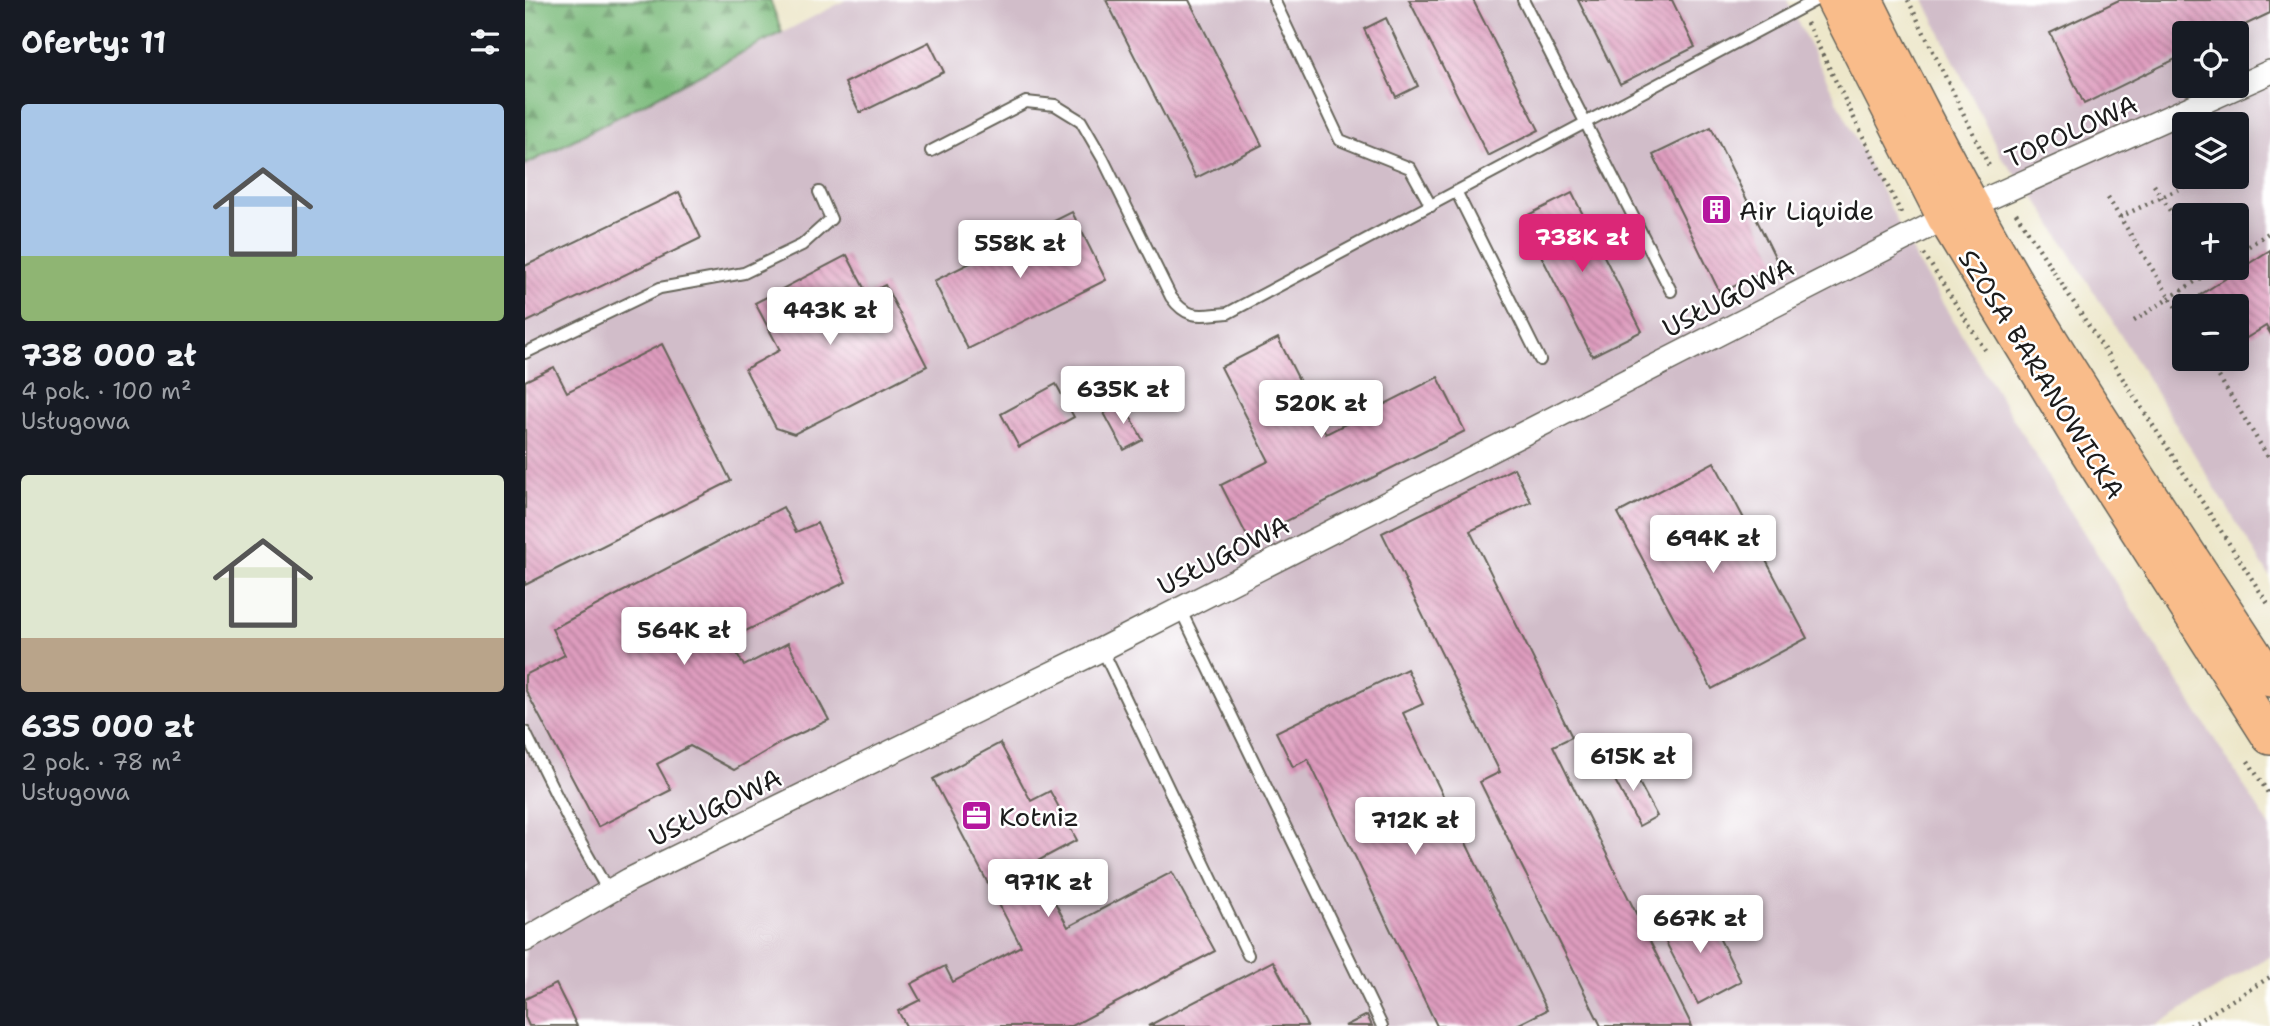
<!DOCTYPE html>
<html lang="pl">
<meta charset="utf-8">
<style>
body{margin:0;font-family:"Shantell Sans",sans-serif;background:#20242c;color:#f1f3f6;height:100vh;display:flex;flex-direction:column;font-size:26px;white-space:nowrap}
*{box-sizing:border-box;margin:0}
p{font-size:23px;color:#9ea1a6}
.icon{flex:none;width:38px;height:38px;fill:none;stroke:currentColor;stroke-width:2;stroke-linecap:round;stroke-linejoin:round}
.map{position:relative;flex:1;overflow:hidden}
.drawer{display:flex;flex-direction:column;background:#171b24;width:525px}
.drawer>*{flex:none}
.fabs{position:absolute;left:1647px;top:21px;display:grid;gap:14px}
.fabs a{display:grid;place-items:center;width:77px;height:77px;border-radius:7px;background:#171b24;box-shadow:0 4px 18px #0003;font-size:35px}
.price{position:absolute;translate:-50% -60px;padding:0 16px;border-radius:7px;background:#fff;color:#222;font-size:23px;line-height:46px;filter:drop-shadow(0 2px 4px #0008)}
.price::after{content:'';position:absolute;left:50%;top:42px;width:21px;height:16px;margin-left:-10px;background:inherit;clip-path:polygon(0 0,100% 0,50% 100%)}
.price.selected{background:#db2777;color:#fff}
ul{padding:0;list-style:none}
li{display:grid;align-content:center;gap:14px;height:371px;padding:0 21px}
li span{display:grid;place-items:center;height:217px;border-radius:7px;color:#555}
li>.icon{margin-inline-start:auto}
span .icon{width:126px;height:126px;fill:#fffc;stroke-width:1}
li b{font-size:30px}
h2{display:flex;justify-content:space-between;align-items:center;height:84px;padding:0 21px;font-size:30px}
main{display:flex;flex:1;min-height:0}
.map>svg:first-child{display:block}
</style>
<main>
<section class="drawer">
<h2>Oferty: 11<svg class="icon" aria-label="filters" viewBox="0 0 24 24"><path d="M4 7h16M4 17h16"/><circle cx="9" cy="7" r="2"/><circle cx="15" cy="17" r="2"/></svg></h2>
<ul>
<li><span style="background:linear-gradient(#a9c7e8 70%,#8fb573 0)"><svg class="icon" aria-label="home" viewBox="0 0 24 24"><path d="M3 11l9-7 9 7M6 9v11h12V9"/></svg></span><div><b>738 000 zł</b><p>4 pok. · 100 m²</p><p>Usługowa</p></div></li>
<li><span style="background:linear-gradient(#dfe7d0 75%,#b9a48a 0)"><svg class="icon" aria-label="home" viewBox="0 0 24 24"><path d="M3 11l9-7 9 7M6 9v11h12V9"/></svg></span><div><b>635 000 zł</b><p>2 pok. · 78 m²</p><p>Usługowa</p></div></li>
</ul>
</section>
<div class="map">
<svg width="1745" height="1026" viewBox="0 0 1745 1026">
<defs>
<pattern id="forest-firs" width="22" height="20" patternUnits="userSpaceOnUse" patternTransform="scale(1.75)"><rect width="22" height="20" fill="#7cbb7c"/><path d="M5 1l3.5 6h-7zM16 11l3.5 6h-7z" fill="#659765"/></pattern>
<pattern id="building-back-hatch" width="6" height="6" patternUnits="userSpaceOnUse" patternTransform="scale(1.75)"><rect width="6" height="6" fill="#de9cbe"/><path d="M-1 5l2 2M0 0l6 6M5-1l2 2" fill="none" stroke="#b37e9a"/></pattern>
</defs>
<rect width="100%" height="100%" fill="#fff"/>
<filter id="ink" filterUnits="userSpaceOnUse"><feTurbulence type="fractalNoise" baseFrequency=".0143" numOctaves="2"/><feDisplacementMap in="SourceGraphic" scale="14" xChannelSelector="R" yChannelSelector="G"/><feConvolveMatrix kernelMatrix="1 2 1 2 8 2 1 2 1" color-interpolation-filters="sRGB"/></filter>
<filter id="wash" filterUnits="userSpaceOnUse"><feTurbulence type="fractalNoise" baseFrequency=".00686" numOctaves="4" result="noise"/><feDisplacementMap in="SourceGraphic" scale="28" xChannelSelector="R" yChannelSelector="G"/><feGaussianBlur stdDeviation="1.57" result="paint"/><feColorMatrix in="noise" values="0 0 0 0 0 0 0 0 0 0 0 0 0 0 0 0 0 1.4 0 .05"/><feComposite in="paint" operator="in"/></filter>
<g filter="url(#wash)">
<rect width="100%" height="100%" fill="#ede7ca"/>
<!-- industrial -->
<g fill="#d1bdc9" fill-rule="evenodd">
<path d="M321 0H1262L1393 263 1525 479 1745 827V956L1630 1026H0V165Z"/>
<path d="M1399 0H1745V577L1514 203 1477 158ZM1659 33H1712V86H1659ZM1659 124H1712V177H1659ZM1659 215H1712V268H1659ZM1659 306H1712V359H1659Z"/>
</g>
<!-- forest -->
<path fill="url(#forest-firs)" stroke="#4c6c4c" stroke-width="2" d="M0 0H245L257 32 0 165Z"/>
<g id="blocks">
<!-- building -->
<g fill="url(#building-back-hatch)">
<path d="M581 0H664L737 145 671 178Z"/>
<path d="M884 0H948L1014 130 963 156Z"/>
<path d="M1053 0H1147L1170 47 1095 84Z"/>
<path d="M1594 0H1745V13L1703 33H1659V55L1559 104 1525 33Z"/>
<path d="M861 18 893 86 871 97 839 29Z"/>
<path d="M404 42 419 72 335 113 320 83Z"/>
<path d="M1186 127 1254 265 1195 293 1128 155Z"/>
<path d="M154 192 176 238 0 323V266Z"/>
<path d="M1047 193 1117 331 1067 356 997 218Z"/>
<path d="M547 212 581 280 443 349 409 281Z"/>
<path d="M1745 250V333L1741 326 1712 344V306H1682L1675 295Z"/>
<path d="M322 255 342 294 360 285 402 366 269 434 251 428 220 369 255 350 230 303Z"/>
<path d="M753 338 801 434 913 377 940 431 724 540 696 485 744 461 696 367Z"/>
<path d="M137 344 206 481 0 585V381L29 367 42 392Z"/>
<path d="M531 384 549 417 494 447 476 414Z"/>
<path d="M598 403 618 440 599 450 579 413Z"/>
<path d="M1189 462 1282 638 1187 689 1093 513Z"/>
<path d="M989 468 1006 502 945 531 1047 737 1028 746 1167 1026H1076L955 782 975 772 857 533Z"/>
<path d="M258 507 271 532 292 523 321 582 204 639 219 666 263 643 304 720 259 741 209 770 165 746 132 764 146 790 73 827 0 689V675L40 655 27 629Z"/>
<path d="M882 669 898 704 878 713 1022 1010 990 1026H912L783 759 768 767 751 732Z"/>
<path d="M475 743 506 801 525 791 552 840 509 863 543 927 647 872 690 951 547 1026H381L373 1011 395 1000 386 984 420 966 428 982 496 946 408 779Z"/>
<path d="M1102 760 1132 816 1114 826 1084 769Z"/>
<path d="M1178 906 1216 981 1173 1004 1134 929Z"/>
<path d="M748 961 782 1026H623Z"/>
<path d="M31 984 52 1026H4L0 1017V999Z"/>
<path d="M842 1015 847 1026H820Z"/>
</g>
</g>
</g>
<g filter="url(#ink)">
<use href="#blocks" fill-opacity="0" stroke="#656359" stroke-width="2"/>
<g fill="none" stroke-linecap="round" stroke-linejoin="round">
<defs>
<g id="service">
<path d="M749 0 815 140 885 168 906 206"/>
<path d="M998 0 1146 291"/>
<path d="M406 151 501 102 530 105 556 121 578 159 646 297C663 321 676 315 703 313L1291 0"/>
<path d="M932 193 1015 360"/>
<path d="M0 353 135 288 219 273 277 245 306 219 294 192"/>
<path d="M655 609 857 1026"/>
<path d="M577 649 723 955"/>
<path d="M0 732 49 831 83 891"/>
</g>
<g id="minor">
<path d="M1446 206 1745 72"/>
<path d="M0 940 104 880 577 649 1420 218"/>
</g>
<g id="primary">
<path d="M1309 0 1420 218 1549 430 1745 737"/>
<path d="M1340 0C1391 103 1444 205 1503 304 1580 431 1664 554 1745 679"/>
</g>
</defs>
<!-- service casing -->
<use href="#service" stroke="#656359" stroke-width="14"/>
<!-- minor casing -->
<use href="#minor" stroke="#656359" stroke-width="26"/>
<!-- primary casing -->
<use href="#primary" stroke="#656359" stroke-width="38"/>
<!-- path -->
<g stroke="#656359" stroke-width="4.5" stroke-dasharray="2 5" stroke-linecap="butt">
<path d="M1383 0 1464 166"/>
<path d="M1282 23 1376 213"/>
<path d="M1712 161 1714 160"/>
<path d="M1629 185 1659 233"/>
<path d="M1583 198 1659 320"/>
<path d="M1491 213 1745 607"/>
<path d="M1595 217 1679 177"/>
<path d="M1399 254 1460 350"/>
<path d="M1712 254 1745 232"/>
<path d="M1609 321 1691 268"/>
<path d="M1683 359 1745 460"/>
<path d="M1723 761 1745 796"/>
<path d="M1665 1026 1745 977"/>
</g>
<!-- service -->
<use href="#service" stroke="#fff" stroke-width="10"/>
<!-- minor -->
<use href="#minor" stroke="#fff" stroke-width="23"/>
<!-- primary -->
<use href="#primary" stroke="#f9bc8a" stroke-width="35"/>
</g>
</g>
<!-- icons -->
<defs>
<symbol id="building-square" viewBox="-11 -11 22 22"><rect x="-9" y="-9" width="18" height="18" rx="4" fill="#b5179e" stroke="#fff"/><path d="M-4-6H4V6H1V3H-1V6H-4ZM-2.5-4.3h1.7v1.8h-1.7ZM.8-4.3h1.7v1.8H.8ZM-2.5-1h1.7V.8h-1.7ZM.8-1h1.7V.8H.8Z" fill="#fff"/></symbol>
<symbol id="office-square" viewBox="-11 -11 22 22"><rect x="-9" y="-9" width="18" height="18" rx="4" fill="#b5179e" stroke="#fff"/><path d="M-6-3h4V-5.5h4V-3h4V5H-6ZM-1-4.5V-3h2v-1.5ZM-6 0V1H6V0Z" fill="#fff"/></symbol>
</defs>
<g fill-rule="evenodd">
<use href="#building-square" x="1174" y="192" width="35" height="35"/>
<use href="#office-square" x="434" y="798" width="35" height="35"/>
</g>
<g text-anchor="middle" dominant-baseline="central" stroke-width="5" stroke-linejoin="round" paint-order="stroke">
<!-- street labels -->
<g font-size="26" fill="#1c1c1c" stroke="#fff">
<text transform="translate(1546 131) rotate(-24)">TOPOLOWA</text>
<text transform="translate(1203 297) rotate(-27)">USŁUGOWA</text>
<text transform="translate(1517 374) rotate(58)">SZOSA BARANOWICKA</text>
<text transform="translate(698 555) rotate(-27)">USŁUGOWA</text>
<text transform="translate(190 807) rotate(-26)">USŁUGOWA</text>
</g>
<!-- poi labels -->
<g font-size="26" fill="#1c1c1c" stroke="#fff" text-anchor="start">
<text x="1214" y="210">Air Liquide</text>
<text x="474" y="816">Kotniz</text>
</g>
</g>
</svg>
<div class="fabs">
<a><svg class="icon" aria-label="locate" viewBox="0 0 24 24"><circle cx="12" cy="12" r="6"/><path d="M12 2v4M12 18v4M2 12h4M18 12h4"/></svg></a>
<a><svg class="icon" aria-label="layers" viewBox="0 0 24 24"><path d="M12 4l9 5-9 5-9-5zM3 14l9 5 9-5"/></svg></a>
<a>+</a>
<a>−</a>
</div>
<b class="price selected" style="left:1057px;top:274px">738K zł</b>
<b class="price" style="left:495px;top:280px">558K zł</b>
<b class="price" style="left:305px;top:347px">443K zł</b>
<b class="price" style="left:598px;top:426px">635K zł</b>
<b class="price" style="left:796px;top:440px">520K zł</b>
<b class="price" style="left:1188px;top:575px">694K zł</b>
<b class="price" style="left:159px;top:667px">564K zł</b>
<b class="price" style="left:1108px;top:793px">615K zł</b>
<b class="price" style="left:890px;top:857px">712K zł</b>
<b class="price" style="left:523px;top:919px">971K zł</b>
<b class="price" style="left:1175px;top:955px">667K zł</b>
</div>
</main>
